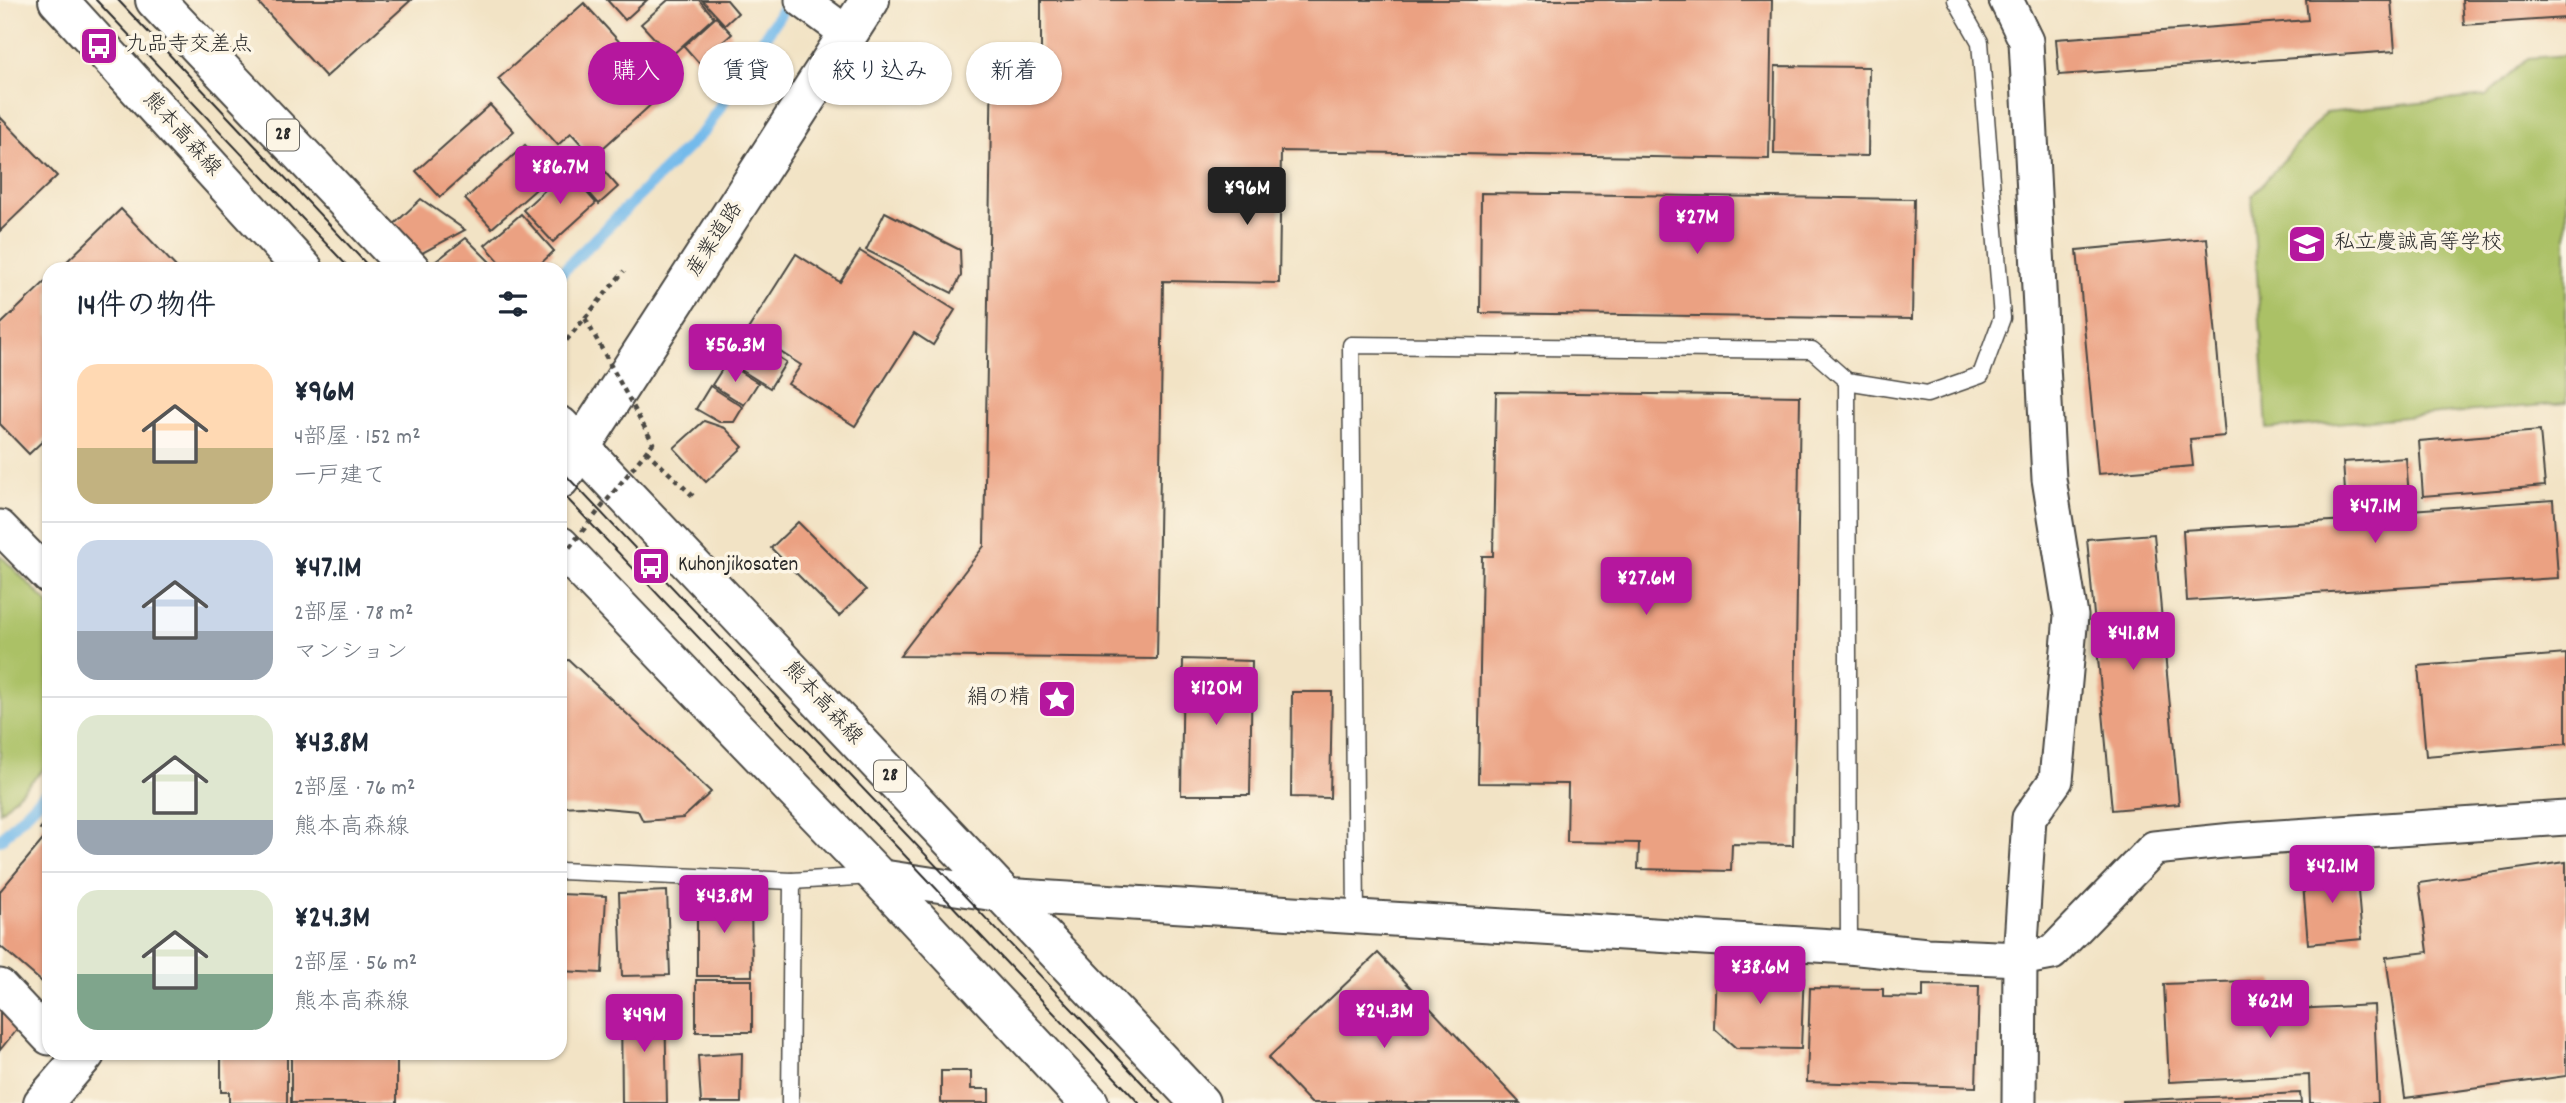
<!DOCTYPE html>
<html lang="ja">
<meta charset="utf-8">
<style>
body{margin:0;font-family:Dekko,"Klee One",sans-serif;background:#f6f6f7;color:#1f2937;height:100vh;display:flex;flex-direction:column;font-size:26px;white-space:nowrap}
*{box-sizing:border-box;margin:0}
p{font-size:23px;color:#747a83}
.icon{flex:none;width:38px;height:38px;fill:none;stroke:currentColor;stroke-width:2;stroke-linecap:round;stroke-linejoin:round}
.map{position:relative;flex:1;overflow:hidden}
.panel{position:absolute;left:42px;top:262px;width:525px;height:798px;display:flex;flex-direction:column;background:#fff;border-radius:21px;box-shadow:0 2px 5px #0004}
.panel>*{flex:none}
.hud{position:absolute;left:588px;top:42px;width:665px;height:63px;display:flex;gap:14px}
.price{position:absolute;translate:-50% -60px;padding:0 16px;border-radius:7px;background:#b5179e;color:#fff;font-size:23px;line-height:46px;filter:drop-shadow(0 2px 4px #0008)}
.price::after{content:'';position:absolute;left:50%;top:42px;width:21px;height:16px;margin-left:-10px;background:inherit;clip-path:polygon(0 0,100% 0,50% 100%)}
.price.current{background:#222;color:#fff}
ul{padding:0;list-style:none}
li{display:flex;align-items:center;gap:21px;height:175px;padding:0 35px}
li+li{border-top:2px solid #e0e1e3}
li span{display:grid;place-items:center;flex:none;width:196px;height:140px;border-radius:21px;color:#555}
li>.icon{margin-inline-start:auto}
span .icon{width:84px;height:84px;fill:#fffc;stroke-width:1}
li b{font-size:30px}
h2{display:flex;justify-content:space-between;align-items:center;height:84px;padding:0 35px;font-size:30px}
.tag{padding:0 24px;border-radius:32px;background:#fff;box-shadow:0 2px 5px #0004;font-size:24px;line-height:63px}
.tag.current{background:#b5179e;color:#fff}
.map>svg:first-child{display:block}
</style>
<div class="map">
<svg width="2566" height="1103" viewBox="0 0 2566 1103">
<rect width="100%" height="100%" fill="#fcf5e5"/>
<filter id="ink" filterUnits="userSpaceOnUse"><feTurbulence type="fractalNoise" baseFrequency=".0143" numOctaves="2"/><feDisplacementMap in="SourceGraphic" scale="14" xChannelSelector="R" yChannelSelector="G"/><feConvolveMatrix kernelMatrix="1 2 1 2 8 2 1 2 1" color-interpolation-filters="sRGB"/></filter>
<filter id="wash" filterUnits="userSpaceOnUse"><feTurbulence type="fractalNoise" baseFrequency=".00686" numOctaves="4" result="noise"/><feDisplacementMap in="SourceGraphic" scale="28" xChannelSelector="R" yChannelSelector="G"/><feGaussianBlur stdDeviation="1.57" result="paint"/><feColorMatrix in="noise" values="0 0 0 0 0 0 0 0 0 0 0 0 0 0 0 0 0 1.4 0 .05"/><feComposite in="paint" operator="in"/></filter>
<g filter="url(#wash)">
<rect width="100%" height="100%" fill="#f2e3c5"/>
<!-- green -->
<g fill="#abc166" stroke="#6b7648" stroke-width="2">
<path d="M2566 55V403L2267 429 2252 196 2325 113 2486 96 2528 58Z"/>
<path d="M0 555 49 604V764L0 812Z"/>
</g>
<g fill="none" stroke-linecap="round" stroke-linejoin="round">
<!-- stream -->
<g stroke="#73baeb" stroke-width="12">
<path d="M560 274 705 130 789 0"/>
<path d="M0 840 49 790"/>
</g>
</g>
<g id="blocks">
<!-- building -->
<g fill="#eba182">
<path d="M256 0H411L326 77Z"/>
<path d="M607 0H647L625 20Z"/>
<path d="M668 0H699L714 17 671 56 641 24Z"/>
<path d="M702 0H727L738 13 725 25Z"/>
<path d="M1041 0H1772L1769 159 1281 151 1279 283 1163 281 1157 659 900 656 984 546 992 58 1041 59Z"/>
<path d="M2306 0H2391L2395 51 2059 75 2056 39 2308 20Z"/>
<path d="M2462 0H2566V18L2464 25Z"/>
<path d="M584 3 665 92 593 157 571 133 558 145 498 79Z"/>
<path d="M716 17 732 34 699 63 684 46Z"/>
<path d="M1775 66 1869 67 1868 156 1774 154Z"/>
<path d="M490 105 514 131 440 197 416 171Z"/>
<path d="M0 117 57 176 0 231Z"/>
<path d="M525 145 541 163 531 173 542 184 492 228 465 199Z"/>
<path d="M583 147 618 187 599 204 564 164Z"/>
<path d="M567 170 596 203 553 242 523 210Z"/>
<path d="M1481 193 1914 199 1912 319 1480 313Z"/>
<path d="M421 199 465 230 413 258 390 228Z"/>
<path d="M121 209 179 270H58Z"/>
<path d="M885 212 960 250 961 276 952 293 866 250Z"/>
<path d="M521 214 554 251 534 270H507L485 245Z"/>
<path d="M466 238 498 270H442L435 262Z"/>
<path d="M2207 238 2225 436 2190 439 2193 466 2098 474 2077 250Z"/>
<path d="M860 251 955 310 933 345 914 333 855 426 788 384 801 365 747 331 796 254 840 282Z"/>
<path d="M49 278V435L29 454 0 424V325Z"/>
<path d="M741 334 786 362 770 388 725 360Z"/>
<path d="M726 363 758 383 744 405 712 385Z"/>
<path d="M710 386 743 407 734 422H719L696 409Z"/>
<path d="M1496 392 1800 396 1793 845 1732 844 1731 871 1638 869 1639 843 1567 842 1568 784 1478 783 1482 556H1493Z"/>
<path d="M704 421 725 428 743 447 706 482 674 448Z"/>
<path d="M2540 431 2545 486 2423 496 2419 441Z"/>
<path d="M2406 458 2410 510 2553 500 2558 578 2187 601 2183 530 2347 520 2343 462Z"/>
<path d="M798 522 866 590 839 616 771 548Z"/>
<path d="M2154 534 2179 804 2112 810 2087 539Z"/>
<path d="M2566 654V744L2426 756 2418 666Z"/>
<path d="M1183 659 1252 661 1250 795H1181Z"/>
<path d="M569 660 711 792 683 818 643 821 638 811 582 806 560 807V661Z"/>
<path d="M1292 692H1332L1330 798 1291 797Z"/>
<path d="M49 818V988L0 946V891L47 835 40 829Z"/>
<path d="M2566 862V1076L2405 1098 2386 957 2428 952 2419 883Z"/>
<path d="M2356 867 2362 939 2308 944 2302 871Z"/>
<path d="M667 891 670 975 622 976 619 893Z"/>
<path d="M697 893H751L752 976H697Z"/>
<path d="M560 894 606 896 602 973 560 971Z"/>
<path d="M1378 953 1520 1103H1311L1268 1058Z"/>
<path d="M1716 965 1804 968 1801 1049 1736 1048 1714 1028Z"/>
<rect x="696" y="980" width="56" height="52"/>
<path d="M2274 980 2275 1010 2374 1005 2378 1103H2310L2309 1075 2169 1082 2164 984Z"/>
<path d="M1923 985 1979 986 1976 1087 1807 1082 1810 988 1883 989V997L1923 998Z"/>
<path d="M665 1004 667 1103H622L621 1005Z"/>
<path d="M0 1008 20 1025 0 1050Z"/>
<path d="M742 1053 741 1103H701L698 1056Z"/>
<path d="M221 1054H287V1103H229V1092H221Z"/>
<rect x="291" y="1054" width="106" height="49"/>
<path d="M941 1071H971V1089H989V1103H941Z"/>
<path d="M2300 1093 2301 1103H2123V1101Z"/>
</g>
</g>
</g>
<g filter="url(#ink)">
<use href="#blocks" fill-opacity="0" stroke="#494742" stroke-width="2"/>
<g fill="none" stroke-linecap="round" stroke-linejoin="round">
<defs>
<g id="service">
<path d="M1847 381 1927 394 1981 375 2002 318 1980 42 1956 0"/>
<path d="M560 871 792 881 872 876"/>
<path d="M1356 918 1351 345 1812 350 1847 381 1849 947"/>
<path d="M790 1103 792 881"/>
</g>
<g id="minor">
<path d="M802 0 848 34"/>
<path d="M2006 0 2026 41 2049 479 2071 616 2056 780 2029 818 2020 959 2019 1103"/>
<path d="M0 527 49 577"/>
<path d="M877 876 1002 895 1849 947 1927 955 2020 959 2052 953 2154 848 2233 840 2566 818"/>
<path d="M0 986 49 1038"/>
</g>
<g id="tertiary">
<path d="M560 479 870 0"/>
<path d="M43 1103 85 1054"/>
</g>
<g id="primary">
<path d="M58 0 304 270"/>
<path d="M155 0 411 270"/>
<path d="M560 426 1200 1103"/>
<path d="M560 546 877 876 1089 1103"/>
</g>
</defs>
<!-- service casing -->
<use href="#service" stroke="#494742" stroke-width="19"/>
<!-- minor casing -->
<use href="#minor" stroke="#494742" stroke-width="37"/>
<!-- tertiary casing -->
<use href="#tertiary" stroke="#494742" stroke-width="42"/>
<!-- primary casing -->
<use href="#primary" stroke="#494742" stroke-width="42"/>
<!-- path -->
<g stroke="#494742" stroke-width="4.5" stroke-dasharray="5 5" stroke-linecap="butt">
<path d="M585 318 624 271"/>
<path d="M646 451 695 498"/>
</g>
<!-- service -->
<use href="#service" stroke="#fff" stroke-width="16"/>
<!-- minor -->
<use href="#minor" stroke="#fff" stroke-width="33"/>
<!-- tertiary -->
<use href="#tertiary" stroke="#fff" stroke-width="38"/>
<!-- primary -->
<use href="#primary" stroke="#fff" stroke-width="38"/>
<!-- tram -->
<g stroke="#2b2b2b" stroke-width="2">
<path d="M96 0 351 270"/>
<path d="M118 0 372 270"/>
<path d="M560 469 1161 1103"/>
<path d="M560 491 1139 1103"/>
</g>
<!-- path-bridge -->
<path stroke="#494742" stroke-width="4.5" stroke-dasharray="5 5" stroke-linecap="butt" d="M560 348 585 318 653 443 560 559"/>
</g>
</g>
<!-- icons -->
<defs>
<symbol id="bus-square" viewBox="-11 -11 22 22"><rect x="-9" y="-9" width="18" height="18" rx="4" fill="#b5179e" stroke="#fcf5e5"/><path d="M-5-6H5V4H4V6H2V4H-2V6H-4V4H-5ZM-3.5-4V0h7V-4ZM-3.5 1.2v1.5H-2V1.2ZM2 1.2v1.5H3.5V1.2Z" fill="#fff"/></symbol>
<symbol id="school-square" viewBox="-11 -11 22 22"><rect x="-9" y="-9" width="18" height="18" rx="4" fill="#b5179e" stroke="#fcf5e5"/><path d="M0-5L7-2L0 1L-7-2ZM-4 1L0 2.5L4 1V4Q0 6-4 4Z" fill="#fff"/></symbol>
<symbol id="sight-square" viewBox="-11 -11 22 22"><rect x="-9" y="-9" width="18" height="18" rx="4" fill="#b5179e" stroke="#fcf5e5"/><path d="M0-6L1.8-2.2L6-1.7L2.9 1.2L3.7 5.4L0 3.3L-3.7 5.4L-2.9 1.2L-6-1.7L-1.8-2.2Z" fill="#fff"/></symbol>
</defs>
<g fill-rule="evenodd">
<use href="#bus-square" x="77" y="24" width="44" height="44"/>
<use href="#school-square" x="2285" y="222" width="44" height="44"/>
<use href="#bus-square" x="629" y="544" width="44" height="44"/>
<use href="#sight-square" x="1035" y="677" width="44" height="44"/>
</g>
<g text-anchor="middle" dominant-baseline="central" stroke-width="7" stroke-linejoin="round" paint-order="stroke">
<!-- shield labels -->
<g fill="#fcf5e5" stroke="#6a6863" stroke-width="2">
<rect x="267" y="119.5" width="32" height="31" rx="5"/>
<rect x="874" y="760.5" width="32" height="31" rx="5"/>
</g>
<g font-size="19" font-weight="bold" fill="#2b2b2b">
<text x="283" y="135">28</text>
<text x="890" y="776">28</text>
</g>
<!-- poi labels -->
<g font-size="21" fill="#2b2b2b" stroke="#fcf5e5" text-anchor="start">
<text x="126" y="46">九品寺交差点</text>
<text x="2334" y="244">私立慶誠高等学校</text>
<text x="678" y="566">Kuhonjikosaten</text>
<text x="1030" y="699" text-anchor="end">絹の精</text>
</g>
<!-- street labels -->
<g font-size="21" fill="#2b2b2b" stroke="#fcf5e5">
<text transform="translate(181 135) rotate(48)">熊本高森線</text>
<text transform="translate(716 240) rotate(-57)">産業道路</text>
<text transform="translate(822 704) rotate(47)">熊本高森線</text>
</g>
</g>
</svg>
<b class="price" style="left:560px;top:206px">¥86.7M</b>
<b class="price current" style="left:1247px;top:227px">¥96M</b>
<b class="price" style="left:1697px;top:256px">¥27M</b>
<b class="price" style="left:735px;top:384px">¥56.3M</b>
<b class="price" style="left:2375px;top:545px">¥47.1M</b>
<b class="price" style="left:1646px;top:617px">¥27.6M</b>
<b class="price" style="left:2133px;top:672px">¥41.8M</b>
<b class="price" style="left:1216px;top:727px">¥120M</b>
<b class="price" style="left:2332px;top:905px">¥42.1M</b>
<b class="price" style="left:724px;top:935px">¥43.8M</b>
<b class="price" style="left:1760px;top:1006px">¥38.6M</b>
<b class="price" style="left:2270px;top:1040px">¥62M</b>
<b class="price" style="left:1384px;top:1050px">¥24.3M</b>
<b class="price" style="left:644px;top:1054px">¥49M</b>
<div class="hud">
<a class="tag current">購入</a>
<a class="tag">賃貸</a>
<a class="tag">絞り込み</a>
<a class="tag">新着</a>
</div>
<section class="panel">
<h2>14件の物件<svg class="icon" aria-label="filters" viewBox="0 0 24 24"><path d="M4 7h16M4 17h16"/><circle cx="9" cy="7" r="2"/><circle cx="15" cy="17" r="2"/></svg></h2>
<ul>
<li><span style="background:linear-gradient(#ffd9b3 60%,#c2b280 0)"><svg class="icon" aria-label="home" viewBox="0 0 24 24"><path d="M3 11l9-7 9 7M6 9v11h12V9"/></svg></span><div><b>¥96M</b><p>4部屋 · 152 m²</p><p>一戸建て</p></div></li>
<li><span style="background:linear-gradient(#c9d6e8 65%,#9aa5b1 0)"><svg class="icon" aria-label="home" viewBox="0 0 24 24"><path d="M3 11l9-7 9 7M6 9v11h12V9"/></svg></span><div><b>¥47.1M</b><p>2部屋 · 78 m²</p><p>マンション</p></div></li>
<li><span style="background:linear-gradient(#dfe7d0 75%,#9aa5b1 0)"><svg class="icon" aria-label="home" viewBox="0 0 24 24"><path d="M3 11l9-7 9 7M6 9v11h12V9"/></svg></span><div><b>¥43.8M</b><p>2部屋 · 76 m²</p><p>熊本高森線</p></div></li>
<li><span style="background:linear-gradient(#dfe7d0 60%,#7fa58c 0)"><svg class="icon" aria-label="home" viewBox="0 0 24 24"><path d="M3 11l9-7 9 7M6 9v11h12V9"/></svg></span><div><b>¥24.3M</b><p>2部屋 · 56 m²</p><p>熊本高森線</p></div></li>
</ul>
</section>
</div>
